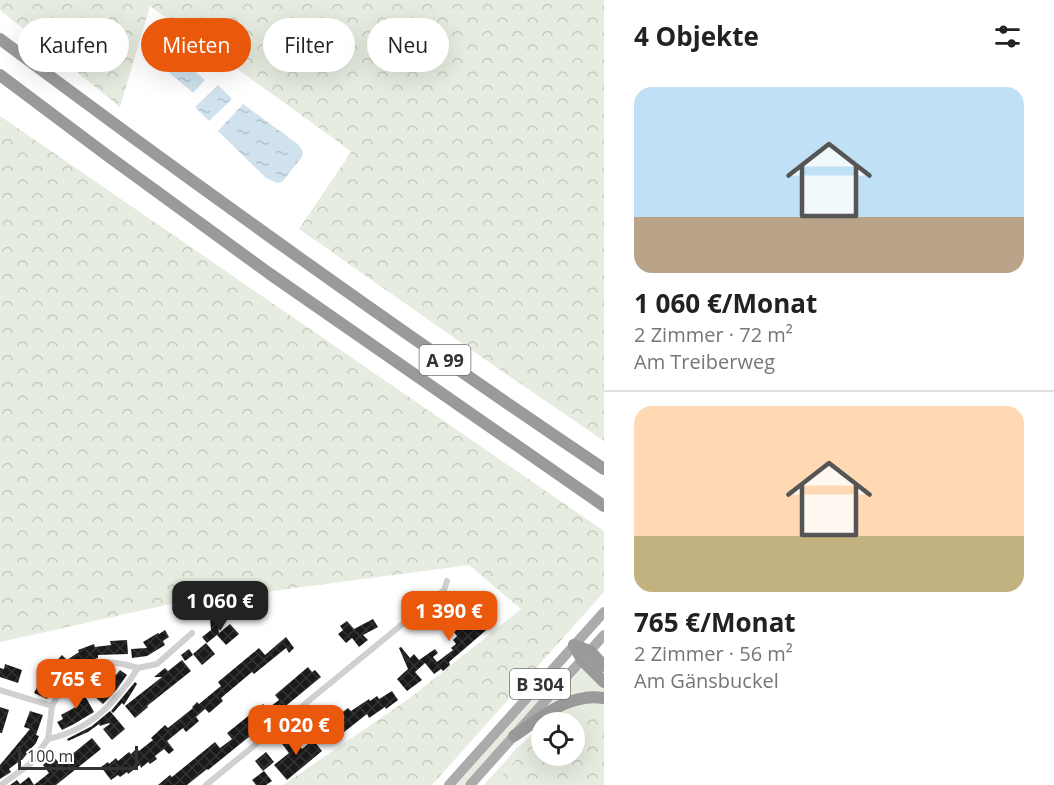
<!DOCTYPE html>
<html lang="de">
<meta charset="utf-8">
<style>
body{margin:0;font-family:"Open Sans",sans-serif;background:#f6f6f6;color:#222;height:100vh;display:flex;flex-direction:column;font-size:22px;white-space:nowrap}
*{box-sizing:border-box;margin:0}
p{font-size:20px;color:#767676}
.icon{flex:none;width:33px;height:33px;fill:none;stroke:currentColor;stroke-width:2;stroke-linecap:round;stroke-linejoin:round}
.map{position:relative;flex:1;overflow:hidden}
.panel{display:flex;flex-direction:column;background:#fff;width:450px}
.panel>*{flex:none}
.top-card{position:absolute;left:18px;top:18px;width:495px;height:54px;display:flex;gap:12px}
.tools{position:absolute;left:531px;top:712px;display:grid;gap:12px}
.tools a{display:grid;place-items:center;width:54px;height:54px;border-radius:50%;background:#fff;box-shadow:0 6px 24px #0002;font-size:30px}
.scale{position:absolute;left:18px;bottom:15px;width:120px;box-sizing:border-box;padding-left:6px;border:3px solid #333;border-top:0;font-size:16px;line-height:21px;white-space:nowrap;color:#333;-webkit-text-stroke:4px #fff;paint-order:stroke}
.price{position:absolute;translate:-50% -51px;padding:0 14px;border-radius:12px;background:#ea580c;color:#fff;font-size:20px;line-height:39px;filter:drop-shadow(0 2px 3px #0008)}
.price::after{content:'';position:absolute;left:50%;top:36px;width:18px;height:14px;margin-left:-9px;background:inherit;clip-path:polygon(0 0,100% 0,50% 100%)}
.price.on{background:#222;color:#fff}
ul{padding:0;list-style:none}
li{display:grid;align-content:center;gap:12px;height:318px;padding:0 30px}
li+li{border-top:2px solid #e0e0e0}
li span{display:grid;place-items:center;height:186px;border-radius:18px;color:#555}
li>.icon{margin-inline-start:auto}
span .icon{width:108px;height:108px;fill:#fffc;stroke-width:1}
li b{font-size:26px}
h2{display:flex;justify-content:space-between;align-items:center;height:72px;padding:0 30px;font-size:26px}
.tag{padding:0 21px;border-radius:27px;background:#fff;box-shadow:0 6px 24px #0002;font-size:21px;line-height:54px}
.tag.on{background:#ea580c;color:#fff}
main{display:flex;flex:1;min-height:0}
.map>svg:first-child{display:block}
</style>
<main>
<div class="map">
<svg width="604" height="785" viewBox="0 0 604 785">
<defs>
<pattern id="forest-crowns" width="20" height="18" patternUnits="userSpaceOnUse" patternTransform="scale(1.5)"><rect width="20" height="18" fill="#e6ecdf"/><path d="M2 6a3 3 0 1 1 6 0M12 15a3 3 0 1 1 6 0" fill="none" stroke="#c6cbc0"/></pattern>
<pattern id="water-ripples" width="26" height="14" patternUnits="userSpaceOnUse" patternTransform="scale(1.5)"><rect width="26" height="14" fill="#cfe2ee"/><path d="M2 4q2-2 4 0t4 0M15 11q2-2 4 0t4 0" fill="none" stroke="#b2c2cd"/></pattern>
<pattern id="building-cross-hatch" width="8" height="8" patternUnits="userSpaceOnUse" patternTransform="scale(1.5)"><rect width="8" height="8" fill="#1a1a1a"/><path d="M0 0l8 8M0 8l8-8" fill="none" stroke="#333"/></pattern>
</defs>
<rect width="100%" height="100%" fill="#fff"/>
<!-- grass -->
<g fill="#e6ecdf">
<path d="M565 667 566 670 562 675 463 785H456L561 669Z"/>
<path d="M583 667 604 687V693L582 692 564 698 548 706Z"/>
<path d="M604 701V713L602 715 578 720 573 723H546C569 705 575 704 604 701Z"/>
<path d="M541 726V740L527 748 493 785H484L517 748Z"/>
</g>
<!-- forest -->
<g fill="url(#forest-crowns)">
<path d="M0 0H604V441L493 365 299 229 351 152 340 143 150 6 120 107 0 10Z"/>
<path d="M0 116 604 531V592L432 785H283L410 698 521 609 469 565 166 605 0 642Z"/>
<path d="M604 713V785H493L527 748 541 740 542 756H574V723H573L578 720 602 715Z"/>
</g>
<!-- water -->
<g fill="url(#water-ripples)">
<path d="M170 50 205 80 193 93 158 63Z"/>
<path d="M218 85 232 99 209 121 195 107Z"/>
<path d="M243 104 299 145 303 152 302 157 282 182 277 183 266 178 218 131Z"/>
</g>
<!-- building -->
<g fill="url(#building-cross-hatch)">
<path d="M482 597 494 601 480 612 491 626 449 662 450 665 443 671 441 669 434 674 425 663 415 672 422 680 407 691 397 679 408 669 399 648 401 647 410 658 414 654 419 660 435 649 438 653 433 657 437 662 453 650 451 648 456 644 453 640 457 636 453 631 464 622 453 608 463 600 469 607Z"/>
<path d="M217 617 219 633 230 624 239 634 226 645 217 635 207 643 202 637 211 630 210 618Z"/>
<path d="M373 619 378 627 363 635 368 640 359 647 352 638 346 643 338 634 343 630 340 626 347 621 354 629Z"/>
<path d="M165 630 169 637 163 641 165 645 147 656 132 658 131 649 147 648 143 642 158 633 159 634Z"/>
<path d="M286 637 294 648 289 653 286 648 254 674 252 672 221 698 223 701 209 713 205 709 196 717 199 721 186 732 183 728 167 741 174 750 169 754 164 749 155 756 157 759 150 764 148 762 141 768 140 765 128 774 127 772 120 777 118 775 111 780 101 767 108 762 109 764 116 758 118 761 129 752 131 754 137 748 139 751 153 740 151 738 165 725 168 728 193 708 192 707 197 702 199 704 221 686 218 682 259 648 265 655Z"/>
<path d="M127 640 128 654 98 655V658L82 663 81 660 69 668 60 677 59 676 47 699 34 693 42 678 46 680 53 670 50 668 62 655 67 660 79 652 78 650 94 644 95 647 111 645 110 641Z"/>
<path d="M206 643 215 654 202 665 193 654Z"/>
<path d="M189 649 193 655 185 661 181 655Z"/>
<path d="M182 660 191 671 147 706 148 707 135 718 125 706 162 677H154L165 668 168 671Z"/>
<path d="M5 664 22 670 18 683 0 677V668L4 669Z"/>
<path d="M308 667 312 672 315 670 321 677 282 709 280 707 253 729 255 732 208 770 207 769 187 785H158L170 775 172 777 215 742 220 748 232 739 227 733 263 704 267 709 279 700 275 695Z"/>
<path d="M120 670 127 675 117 689 103 704 80 684 90 676 100 688 113 672 116 675Z"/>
<path d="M135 682 137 684 124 705 122 703 113 713 111 711Z"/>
<path d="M79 685 94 712 74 724 62 730 57 722 63 719 61 715 79 705 69 694Z"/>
<path d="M392 691 398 700 386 709 385 707 369 718 367 714 339 736 334 729 344 720 340 714 348 708 351 711 369 699 370 701 377 696 379 699Z"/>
<path d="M0 707 9 710 2 733H0Z"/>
<path d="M30 711 43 715 36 735 39 736 36 743 22 760H21L9 769 11 772 0 779V765L30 729 24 727Z"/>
<path d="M110 711 125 729 112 740 103 729 110 724 109 723 100 726 99 724 88 732 68 741 67 739 92 726Z"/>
<path d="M289 733 302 749 313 740 322 751 287 780 274 765 289 753 280 741Z"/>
<path d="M92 738 101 749 56 785H10L17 780 20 784 29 777 34 785 49 773 43 765 53 756 60 764Z"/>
<path d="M266 752 274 762 263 771 255 761Z"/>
<path d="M264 771 272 781 266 785H256L252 780Z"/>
</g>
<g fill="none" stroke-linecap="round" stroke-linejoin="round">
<!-- minor -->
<g stroke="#d0d0d0" stroke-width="6">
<path d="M0 690 52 706"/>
<path d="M48 739C90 730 116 703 138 668"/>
<path d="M1 785 30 764 48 739 52 706 63 686 78 673 91 667 107 662 123 664 138 668 157 664 192 633"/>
<path d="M206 785 444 590 447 581"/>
</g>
<!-- primary -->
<g stroke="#ababab" stroke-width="10">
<path d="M449 785 604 612"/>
<path d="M470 785 604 635"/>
</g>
<!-- motorway -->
<g stroke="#9a9a9a" stroke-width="12">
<path d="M0 39C198 187 399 331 604 469"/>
<path d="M0 75 108 156 270 274 604 506"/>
<path d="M574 645 582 660 604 682"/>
<path d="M574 645 590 651 604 666"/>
<path d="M514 736C541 718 569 692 604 698"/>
</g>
</g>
<g text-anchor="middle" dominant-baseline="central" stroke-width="6" stroke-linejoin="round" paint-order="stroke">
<!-- shield labels -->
<g fill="#fff" stroke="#707070" stroke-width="1.5">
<rect x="419.5" y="345" width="51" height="30" rx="4.5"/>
<rect x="510" y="669" width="60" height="30" rx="4.5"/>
</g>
<g font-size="18" font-weight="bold" fill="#333">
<text x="445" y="360">A 99</text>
<text x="540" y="684">B 304</text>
</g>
</g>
</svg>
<div class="tools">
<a><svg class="icon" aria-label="locate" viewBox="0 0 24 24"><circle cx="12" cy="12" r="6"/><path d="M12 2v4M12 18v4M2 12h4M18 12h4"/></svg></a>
</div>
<div class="scale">100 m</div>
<b class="price on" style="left:220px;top:632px">1 060 €</b>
<b class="price" style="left:449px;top:642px">1 390 €</b>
<b class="price" style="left:76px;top:710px">765 €</b>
<b class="price" style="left:296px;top:756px">1 020 €</b>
<div class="top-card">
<a class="tag">Kaufen</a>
<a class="tag on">Mieten</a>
<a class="tag">Filter</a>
<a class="tag">Neu</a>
</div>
</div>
<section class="panel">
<h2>4 Objekte<svg class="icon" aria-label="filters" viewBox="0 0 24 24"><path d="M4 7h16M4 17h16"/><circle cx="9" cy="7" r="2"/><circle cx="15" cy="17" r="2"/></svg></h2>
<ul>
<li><span style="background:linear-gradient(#bfe0f5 70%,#b9a48a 0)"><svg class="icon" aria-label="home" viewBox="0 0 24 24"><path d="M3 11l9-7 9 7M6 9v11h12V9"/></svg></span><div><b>1 060 €/Monat</b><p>2 Zimmer · 72 m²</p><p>Am Treiberweg</p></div></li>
<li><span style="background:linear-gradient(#ffd9b3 70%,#c2b280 0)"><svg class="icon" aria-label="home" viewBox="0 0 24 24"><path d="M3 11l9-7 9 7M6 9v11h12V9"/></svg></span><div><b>765 €/Monat</b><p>2 Zimmer · 56 m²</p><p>Am Gänsbuckel</p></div></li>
</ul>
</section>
</main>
